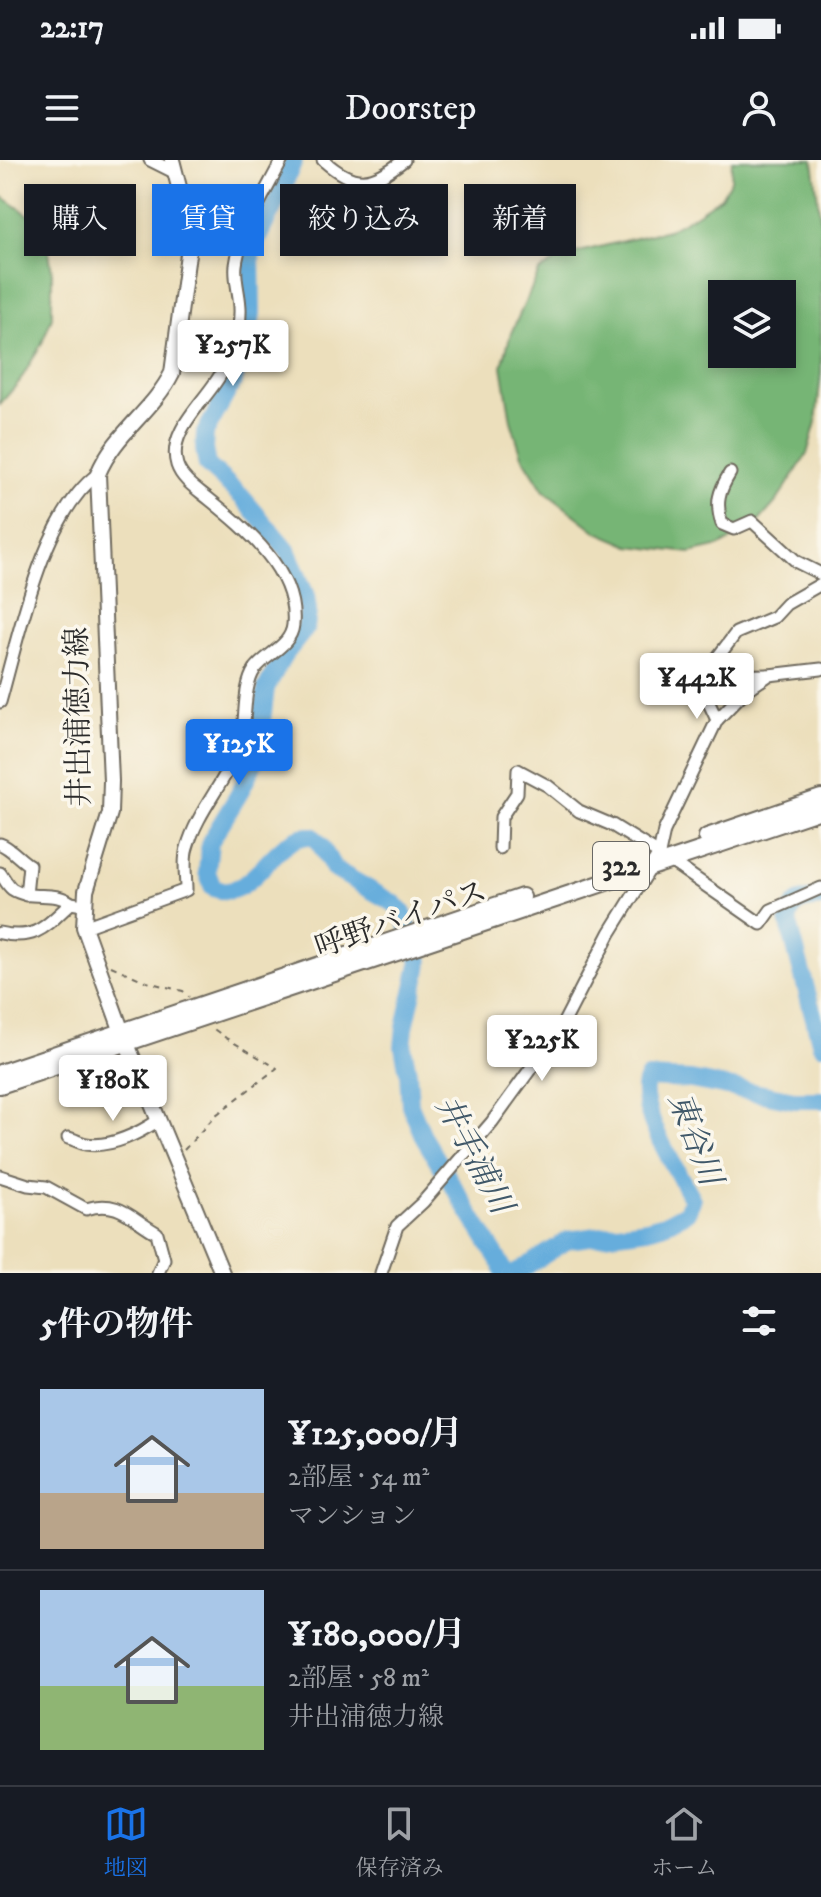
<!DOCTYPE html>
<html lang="ja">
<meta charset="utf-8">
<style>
body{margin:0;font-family:"IM FELL DW Pica","Noto Serif JP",serif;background:#20242c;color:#f1f3f6;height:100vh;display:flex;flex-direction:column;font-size:30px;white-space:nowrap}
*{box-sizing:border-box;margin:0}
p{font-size:26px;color:#9ea1a6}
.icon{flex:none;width:44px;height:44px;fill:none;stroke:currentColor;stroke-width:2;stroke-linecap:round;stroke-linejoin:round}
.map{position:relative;height:1113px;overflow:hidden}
.panel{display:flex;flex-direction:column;background:#171b24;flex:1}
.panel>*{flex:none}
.guide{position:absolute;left:24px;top:24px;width:774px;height:72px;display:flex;gap:16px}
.controls{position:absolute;left:708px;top:120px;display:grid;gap:16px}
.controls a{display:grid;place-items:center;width:88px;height:88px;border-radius:0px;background:#171b24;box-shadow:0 4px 12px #0003;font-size:40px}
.price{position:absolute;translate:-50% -68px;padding:0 18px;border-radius:8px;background:#fff;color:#222;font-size:26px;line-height:52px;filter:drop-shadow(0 2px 4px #0008)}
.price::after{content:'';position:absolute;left:50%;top:48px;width:24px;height:18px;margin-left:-12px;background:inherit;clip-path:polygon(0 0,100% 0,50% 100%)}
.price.active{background:#1a73e8;color:#fff}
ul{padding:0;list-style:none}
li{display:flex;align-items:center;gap:24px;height:200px;padding:0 40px}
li+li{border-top:2px solid #363941}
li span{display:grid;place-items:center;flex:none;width:224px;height:160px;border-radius:0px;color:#555}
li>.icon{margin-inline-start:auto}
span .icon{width:96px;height:96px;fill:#fffc;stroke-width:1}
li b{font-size:34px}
h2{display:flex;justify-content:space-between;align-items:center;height:96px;padding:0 40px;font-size:34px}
.tag{padding:0 28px;border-radius:0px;background:#171b24;box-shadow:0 4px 12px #0003;font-size:28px;line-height:72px}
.tag.active{background:#1a73e8;color:#fff}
.status{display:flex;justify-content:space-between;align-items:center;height:56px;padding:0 40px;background:#171b24;direction:ltr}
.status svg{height:22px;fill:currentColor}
header{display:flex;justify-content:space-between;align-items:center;height:104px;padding:0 40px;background:#171b24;font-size:36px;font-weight:600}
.tabs{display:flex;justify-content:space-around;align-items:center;height:112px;border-top:2px solid #363941;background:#171b24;font-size:22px;color:#9ea1a6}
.tabs a{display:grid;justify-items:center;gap:4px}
.tabs .active{color:#1a73e8}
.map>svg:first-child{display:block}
</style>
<div class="status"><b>22:17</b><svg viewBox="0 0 49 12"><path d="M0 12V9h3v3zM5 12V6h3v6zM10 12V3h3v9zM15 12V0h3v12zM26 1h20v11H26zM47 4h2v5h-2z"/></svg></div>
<header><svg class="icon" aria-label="menu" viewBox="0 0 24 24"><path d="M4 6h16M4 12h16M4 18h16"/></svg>Doorstep<svg class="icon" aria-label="person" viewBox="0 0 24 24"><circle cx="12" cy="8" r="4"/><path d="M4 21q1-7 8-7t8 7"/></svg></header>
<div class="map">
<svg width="821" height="1113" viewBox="0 0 821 1113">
<rect width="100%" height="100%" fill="#fbf7ec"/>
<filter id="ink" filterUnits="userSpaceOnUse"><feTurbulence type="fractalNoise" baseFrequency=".0125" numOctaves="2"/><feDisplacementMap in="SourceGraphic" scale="16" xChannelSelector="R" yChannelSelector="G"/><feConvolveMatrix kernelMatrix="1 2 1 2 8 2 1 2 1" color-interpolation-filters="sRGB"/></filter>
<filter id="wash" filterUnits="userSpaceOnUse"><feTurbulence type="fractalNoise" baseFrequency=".006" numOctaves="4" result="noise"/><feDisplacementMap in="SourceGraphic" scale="32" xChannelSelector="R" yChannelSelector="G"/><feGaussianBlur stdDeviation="1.8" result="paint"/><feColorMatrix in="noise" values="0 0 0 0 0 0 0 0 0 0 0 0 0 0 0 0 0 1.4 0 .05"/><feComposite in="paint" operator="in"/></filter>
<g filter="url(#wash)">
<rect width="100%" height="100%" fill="#ecdfbc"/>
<!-- forest -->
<g fill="#76b575" stroke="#507050" stroke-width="2" fill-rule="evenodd">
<path d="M732 0H813L821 65V213L816 262 807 294 777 341 753 368 720 386 690 393 630 386 597 372 544 331 522 296 511 261 502 206 511 173 539 112 563 96 668 70 693 56 721 37 731 20ZM722 134H782V194H722Z"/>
<path d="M0 35 39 62 47 79 52 111V157L42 183 20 221 0 244Z"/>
</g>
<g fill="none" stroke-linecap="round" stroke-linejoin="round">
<!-- river -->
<g stroke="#66addc" stroke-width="18">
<path d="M294 0 281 32 255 84 251 95 252 153 249 174 234 220 205 273 204 289 207 305 242 337 287 390 306 436 308 451 306 468 283 497 266 528 258 595 239 634 210 682 207 712 213 728C254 745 272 673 312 676L320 684 334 709 395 744 403 753 420 801 405 867 403 887 408 912 410 945 424 978 501 1104 504 1113"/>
<path d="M821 738C801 741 794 739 788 760L821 885"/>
<path d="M516 1113 568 1080 647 1069 665 1064 687 1052 692 1040C680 1013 632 944 648 918L691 920 794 940H821"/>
</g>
</g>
</g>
<g filter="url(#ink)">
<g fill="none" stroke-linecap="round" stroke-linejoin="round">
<defs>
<g id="minor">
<path d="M150 0 174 12"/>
<path d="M323 0C354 28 371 26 404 0"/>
<path d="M730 313C719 331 715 343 722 364L734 369 752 361 797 402 821 414"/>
<path d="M712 513 709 543 717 560"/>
<path d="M768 515 716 516 708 510 736 473 774 457 786 444 821 424"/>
<path d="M0 542C19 476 42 355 98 314"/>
<path d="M0 684C10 687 19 699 29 705L26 735"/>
<path d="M500 688 501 657 517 633 518 610 548 626 579 651 612 665 659 694"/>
<path d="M669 700 761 764 771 750 821 728"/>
<path d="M0 713C4 718 7 725 12 729 30 741 55 730 71 743"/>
<path d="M84 767 186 730C186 717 183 700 187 688 198 649 229 619 241 580 247 559 242 528 255 509 266 494 291 486 293 465 298 411 246 369 209 339 197 329 182 320 177 305 166 270 209 239 223 210 232 193 240 172 240 153 241 137 234 121 236 105 240 72 267 30 282 0"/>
<path d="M0 773C36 781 46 766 71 743L83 745"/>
<path d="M68 978C74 979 80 983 86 984 112 988 139 973 159 960"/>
<path d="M0 1016 28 1025 46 1027 86 1049C120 1039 131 1059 157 1073L164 1099 158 1113"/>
<path d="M381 1113 397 1066 423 1042 492 962 563 864 610 773 659 694 664 671 717 560 745 531 769 515 821 509"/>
</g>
<path id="major" d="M172 0 187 58 188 94 172 213C153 251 114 274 98 314L111 621 110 653 86 731 84 767 122 872 222 1113"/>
<g id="highway">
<path d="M707 677 821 638"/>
<path d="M0 913 522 737"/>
<path d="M0 925 821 650"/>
</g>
</defs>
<!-- minor casing -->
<use href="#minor" stroke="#6f6a5e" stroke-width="15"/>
<!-- major casing -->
<use href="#major" stroke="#6f6a5e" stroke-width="18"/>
<!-- highway casing -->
<use href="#highway" stroke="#6f6a5e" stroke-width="20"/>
<!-- path -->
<g stroke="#6f6a5e" stroke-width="2" stroke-dasharray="6 6" stroke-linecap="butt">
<path d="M111 806 147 822 183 831 189 837"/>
<path d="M184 990 216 955 277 908 226 878 211 867"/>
</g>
<!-- minor -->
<use href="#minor" stroke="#fff" stroke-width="11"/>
<!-- major -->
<use href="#major" stroke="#fff" stroke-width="14"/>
<!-- highway -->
<use href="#highway" stroke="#fff" stroke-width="16"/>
</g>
</g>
<g text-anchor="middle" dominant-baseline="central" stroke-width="7" stroke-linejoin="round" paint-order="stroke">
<!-- shield labels -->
<rect fill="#fbf7ec" stroke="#696865" stroke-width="2" x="593" y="682" width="56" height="48" rx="6"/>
<g font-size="28" font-weight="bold" fill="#2b2b2b">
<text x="621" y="706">322</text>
</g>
<!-- street labels -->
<g font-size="30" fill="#2b2b2b" stroke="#fbf7ec">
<text transform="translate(79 557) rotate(-91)">井出浦徳力線</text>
<text transform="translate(401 760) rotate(-19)">呼野バイパス</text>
</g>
<!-- water labels -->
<g font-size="32" font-style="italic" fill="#405869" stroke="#fbf7ec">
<text transform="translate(694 979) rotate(69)">東谷川</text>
<text transform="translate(473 995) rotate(62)">井手浦川</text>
</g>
</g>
</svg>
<div class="controls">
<a><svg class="icon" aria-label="layers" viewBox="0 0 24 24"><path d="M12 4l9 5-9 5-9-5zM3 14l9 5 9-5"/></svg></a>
</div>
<b class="price" style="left:233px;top:228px">¥257K</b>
<b class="price" style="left:697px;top:561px">¥442K</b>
<b class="price active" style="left:239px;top:627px">¥125K</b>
<b class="price" style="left:542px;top:923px">¥225K</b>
<b class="price" style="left:113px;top:963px">¥180K</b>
<div class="guide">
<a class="tag">購入</a>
<a class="tag active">賃貸</a>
<a class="tag">絞り込み</a>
<a class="tag">新着</a>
</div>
</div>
<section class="panel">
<h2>5件の物件<svg class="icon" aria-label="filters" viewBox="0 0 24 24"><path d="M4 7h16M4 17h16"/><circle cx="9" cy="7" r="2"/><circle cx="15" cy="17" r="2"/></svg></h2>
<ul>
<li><span style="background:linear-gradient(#a9c7e8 65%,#b9a48a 0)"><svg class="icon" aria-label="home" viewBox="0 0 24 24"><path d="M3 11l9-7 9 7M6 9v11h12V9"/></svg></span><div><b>¥125,000/月</b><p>2部屋 · 54 m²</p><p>マンション</p></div></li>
<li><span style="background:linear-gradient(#a9c7e8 60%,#8fb573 0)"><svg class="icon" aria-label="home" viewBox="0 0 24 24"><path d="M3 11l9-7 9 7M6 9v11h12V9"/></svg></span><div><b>¥180,000/月</b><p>2部屋 · 58 m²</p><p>井出浦徳力線</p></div></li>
</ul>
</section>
<nav class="tabs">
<a class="active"><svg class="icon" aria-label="map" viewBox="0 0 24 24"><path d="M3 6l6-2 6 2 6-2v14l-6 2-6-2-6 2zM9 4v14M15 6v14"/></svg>地図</a>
<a><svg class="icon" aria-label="saved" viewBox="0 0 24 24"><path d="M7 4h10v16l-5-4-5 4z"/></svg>保存済み</a>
<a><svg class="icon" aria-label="home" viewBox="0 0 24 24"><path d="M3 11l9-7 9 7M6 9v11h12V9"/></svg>ホーム</a>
</nav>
